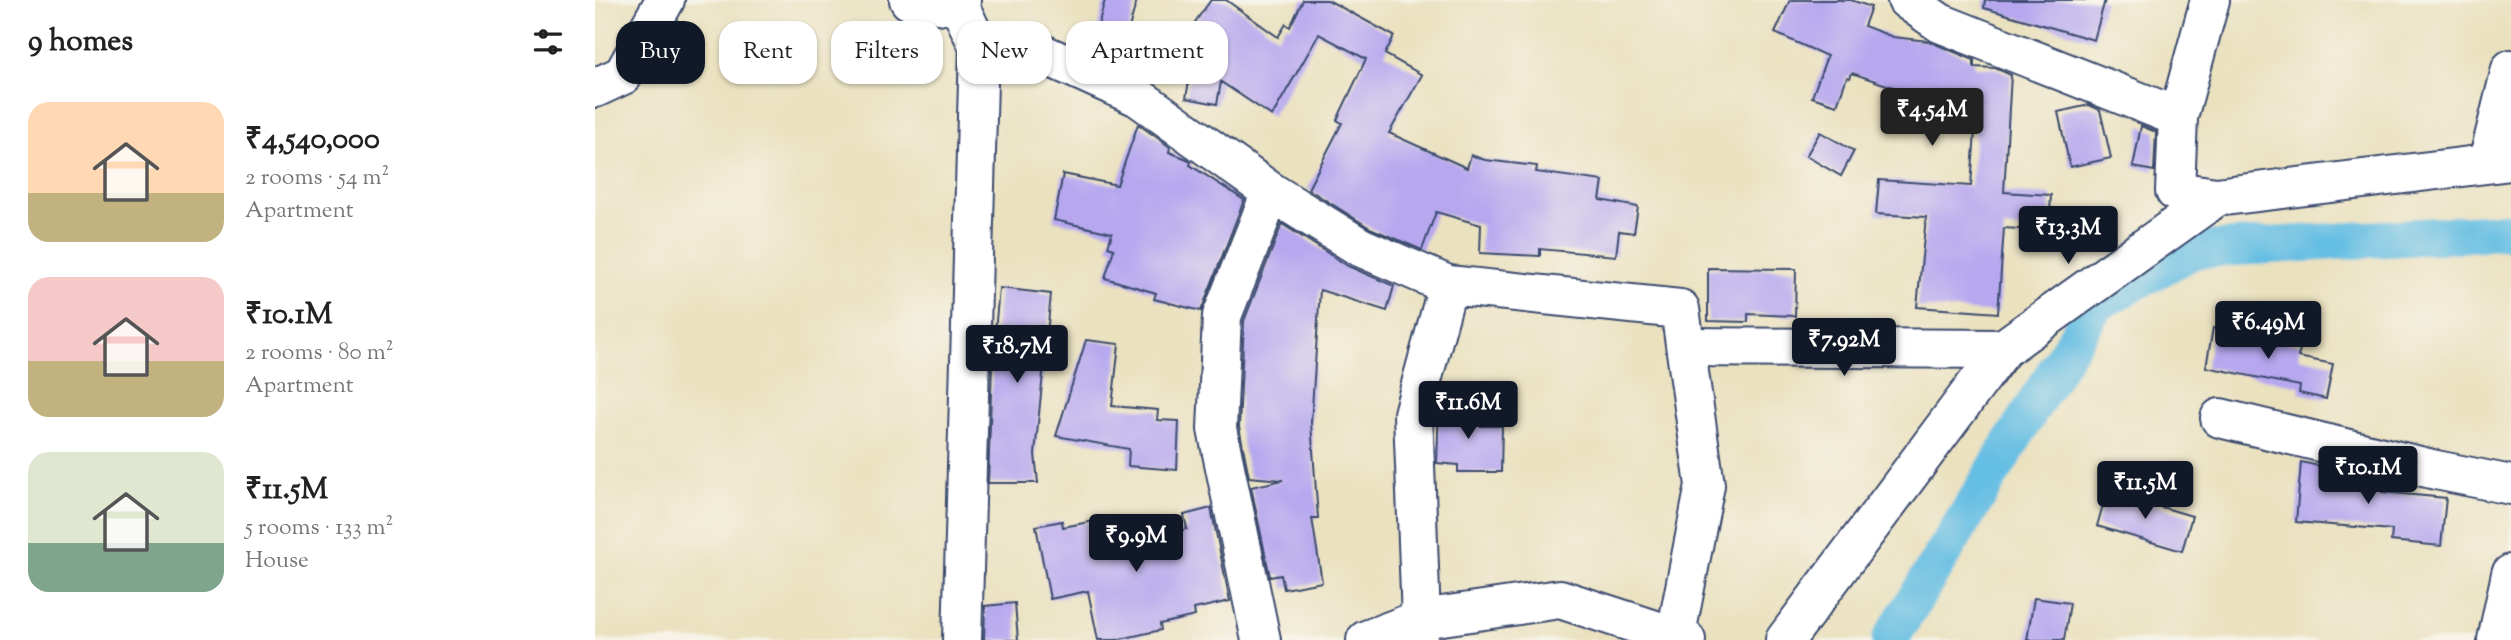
<!DOCTYPE html>
<meta charset="utf-8">
<style>
body{margin:0;font-family:"Sorts Mill Goudy",serif;background:#f6f6f6;color:#222;height:100vh;display:flex;flex-direction:column;font-size:26px;white-space:nowrap}
*{box-sizing:border-box;margin:0}
p{font-size:23px;color:#767676}
.icon{flex:none;width:38px;height:38px;fill:none;stroke:currentColor;stroke-width:2;stroke-linecap:round;stroke-linejoin:round}
.map{position:relative;flex:1;overflow:hidden}
.drawer{display:flex;flex-direction:column;background:#fff;width:595px}
.drawer>*{flex:none}
.guide{position:absolute;left:21px;top:21px;width:665px;height:63px;display:flex;gap:14px}
.price{position:absolute;translate:-50% -60px;padding:0 16px;border-radius:7px;background:#111827;color:#fff;font-size:23px;line-height:46px;filter:drop-shadow(0 2px 4px #0008)}
.price::after{content:'';position:absolute;left:50%;top:42px;width:21px;height:16px;margin-left:-10px;background:inherit;clip-path:polygon(0 0,100% 0,50% 100%)}
.price.active{background:#222;color:#fff}
ul{padding:0;list-style:none}
li{display:flex;align-items:center;gap:21px;height:175px;padding:0 28px}
li span{display:grid;place-items:center;flex:none;width:196px;height:140px;border-radius:21px;color:#555}
li>.icon{margin-inline-start:auto}
span .icon{width:84px;height:84px;fill:#fffc;stroke-width:1}
li b{font-size:30px}
h2{display:flex;justify-content:space-between;align-items:center;height:84px;padding:0 28px;font-size:30px}
.tag{padding:0 24px;border-radius:21px;background:#fff;box-shadow:0 2px 5px #0004;font-size:24px;line-height:63px}
.tag.active{background:#111827;color:#fff}
main{display:flex;flex:1;min-height:0}
.map>svg:first-child{display:block}
</style>
<main>
<section class="drawer">
<h2>9 homes<svg class="icon" aria-label="filters" viewBox="0 0 24 24"><path d="M4 7h16M4 17h16"/><circle cx="9" cy="7" r="2"/><circle cx="15" cy="17" r="2"/></svg></h2>
<ul>
<li><span style="background:linear-gradient(#ffd9b3 65%,#c2b280 0)"><svg class="icon" aria-label="home" viewBox="0 0 24 24"><path d="M3 11l9-7 9 7M6 9v11h12V9"/></svg></span><div><b>₹4,540,000</b><p>2 rooms · 54 m²</p><p>Apartment</p></div></li>
<li><span style="background:linear-gradient(#f6c9c9 60%,#c2b280 0)"><svg class="icon" aria-label="home" viewBox="0 0 24 24"><path d="M3 11l9-7 9 7M6 9v11h12V9"/></svg></span><div><b>₹10.1M</b><p>2 rooms · 80 m²</p><p>Apartment</p></div></li>
<li><span style="background:linear-gradient(#dfe7d0 65%,#7fa58c 0)"><svg class="icon" aria-label="home" viewBox="0 0 24 24"><path d="M3 11l9-7 9 7M6 9v11h12V9"/></svg></span><div><b>₹11.5M</b><p>5 rooms · 133 m²</p><p>House</p></div></li>
</ul>
</section>
<div class="map">
<svg width="1916" height="640" viewBox="0 0 1916 640">
<rect width="100%" height="100%" fill="#f7f3e8"/>
<filter id="ink" filterUnits="userSpaceOnUse"><feTurbulence type="fractalNoise" baseFrequency=".0143" numOctaves="2"/><feDisplacementMap in="SourceGraphic" scale="14" xChannelSelector="R" yChannelSelector="G"/><feConvolveMatrix kernelMatrix="1 2 1 2 8 2 1 2 1" color-interpolation-filters="sRGB"/></filter>
<filter id="wash" filterUnits="userSpaceOnUse"><feTurbulence type="fractalNoise" baseFrequency=".00686" numOctaves="4" result="noise"/><feDisplacementMap in="SourceGraphic" scale="28" xChannelSelector="R" yChannelSelector="G"/><feGaussianBlur stdDeviation="1.57" result="paint"/><feColorMatrix in="noise" values="0 0 0 0 0 0 0 0 0 0 0 0 0 0 0 0 0 1.4 0 .05"/><feComposite in="paint" operator="in"/></filter>
<g filter="url(#wash)">
<rect width="100%" height="100%" fill="#eae1bf"/>
<g fill="none" stroke-linecap="round" stroke-linejoin="round">
<!-- canal -->
<path stroke="#65bee3" stroke-width="37" d="M1295 640 1501 304 1599 250 1916 231"/>
</g>
<g id="blocks">
<!-- building -->
<g fill="#b6a7ef">
<path d="M510 0H542L531 38 502 30Z"/>
<path d="M616 0H631L683 37 691 24 695 27 708 0H733L799 36 790 54 827 75 794 133 872 168 876 155 890 160 942 166 941 172 1008 181 1005 200 1043 207 1039 233 1024 231 1021 256 945 249V256L885 253 886 225 841 212 827 250 775 228 713 189 747 123 742 120 771 59 724 34 677 116 626 82 622 104 591 98 604 25 600 22Z"/>
<path d="M1195 0H1256L1276 7 1269 26 1298 37 1333 41 1379 60V67L1400 68 1416 75 1409 192 1456 195 1454 231 1409 228 1403 313 1322 307 1331 217 1281 214 1284 180 1376 186 1381 118 1342 113 1344 103 1257 73 1255 78 1252 77 1242 105 1217 97 1232 56 1180 33Z"/>
<path d="M1390 0H1510L1499 40 1389 8Z"/>
<path d="M1494 105 1505 110 1516 158 1475 167 1463 112Z"/>
<path d="M543 124 575 147 574 152 592 159 596 162 595 165 649 200 606 311 559 299 561 293 510 278 519 249 513 247 517 233 459 220 468 174 522 185Z"/>
<path d="M1546 126 1561 132 1559 171 1538 167Z"/>
<path d="M1225 132 1259 151 1246 176 1211 156Z"/>
<path d="M687 224 753 266 799 286 792 311 725 290 716 423 723 518H717L727 582 689 589 686 575 675 577 656 487 688 480 654 477 644 427 649 321Z"/>
<path d="M1113 268 1201 269 1200 316 1153 314V322L1113 321Z"/>
<path d="M404 288 456 294 440 454 443 483H393L397 365Z"/>
<path d="M1618 328 1706 345 1703 357 1738 364 1731 399 1704 393 1705 386 1611 367Z"/>
<path d="M491 340 524 344 517 406 563 410 562 420 584 421 582 470 533 466 534 449 461 436Z"/>
<path d="M844 405 887 409 886 426H907L906 472H863V465L842 463Z"/>
<path d="M1706 462 1788 480 1787 492 1851 498 1846 546 1796 541 1797 530 1701 522Z"/>
<path d="M1512 491 1597 516 1587 551 1502 526Z"/>
<path d="M616 508 635 601 599 609 600 616 565 624 566 630 521 640H503L493 591 455 599 441 526 467 521 468 527 510 519 515 546 592 529 589 515Z"/>
<path d="M1439 598 1475 603 1469 640H1432Z"/>
<path d="M420 603 423 640H389L390 606Z"/>
</g>
</g>
</g>
<g filter="url(#ink)">
<use href="#blocks" fill-opacity="0" stroke="#3a4a6d" stroke-width="2"/>
<g fill="none" stroke-linecap="round" stroke-linejoin="round">
<defs>
<g id="minor">
<path d="M314 0 365 7"/>
<path d="M366 0 365 7 384 47 367 640"/>
<path d="M1312 0 1345 23 1583 117"/>
<path d="M1615 0 1583 117 1580 191 1621 197"/>
<path d="M384 47 450 55 543 97 676 192 627 316 622 429 666 640"/>
<path d="M0 88 28 75 70 0"/>
<path d="M1893 162 1916 69"/>
<path d="M676 192 765 247 853 285 1085 309 1110 485 1081 634"/>
<path d="M1091 347 1408 349"/>
<path d="M1625 418 1841 470 1916 485"/>
<path d="M823 640 826 619 818 414 853 285"/>
<path d="M1190 640 1408 349 1621 197 1916 161"/>
<path d="M1902 640 1916 574"/>
</g>
<path id="major" d="M771 640 826 619 965 599 1091 640"/>
</defs>
<!-- minor casing -->
<use href="#minor" stroke="#3a4a6d" stroke-width="42"/>
<!-- major casing -->
<use href="#major" stroke="#3a4a6d" stroke-width="42"/>
<!-- minor -->
<use href="#minor" stroke="#fff" stroke-width="38"/>
<!-- major -->
<use href="#major" stroke="#fff" stroke-width="38"/>
</g>
</g>
</svg>
<b class="price active" style="left:1337px;top:148px">₹4.54M</b>
<b class="price" style="left:1473px;top:266px">₹13.3M</b>
<b class="price" style="left:1673px;top:361px">₹6.49M</b>
<b class="price" style="left:1249px;top:378px">₹7.92M</b>
<b class="price" style="left:422px;top:385px">₹18.7M</b>
<b class="price" style="left:873px;top:441px">₹11.6M</b>
<b class="price" style="left:1773px;top:506px">₹10.1M</b>
<b class="price" style="left:1550px;top:521px">₹11.5M</b>
<b class="price" style="left:541px;top:574px">₹9.9M</b>
<div class="guide">
<a class="tag active">Buy</a>
<a class="tag">Rent</a>
<a class="tag">Filters</a>
<a class="tag">New</a>
<a class="tag">Apartment</a>
</div>
</div>
</main>
